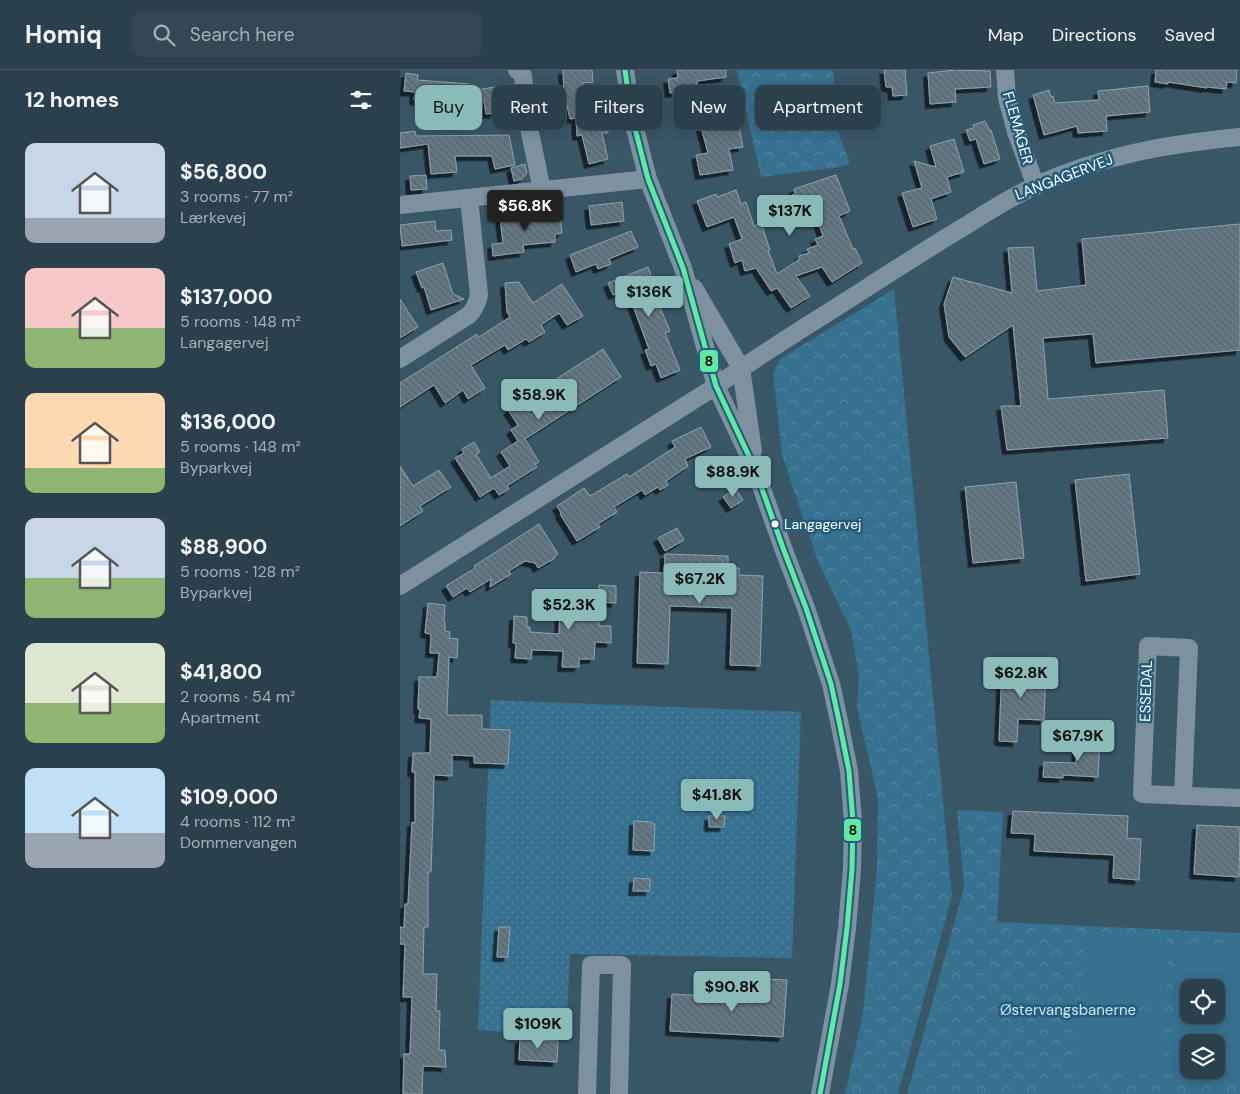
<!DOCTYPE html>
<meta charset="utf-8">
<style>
body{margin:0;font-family:"DM Sans",sans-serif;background:#334754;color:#f1f3f6;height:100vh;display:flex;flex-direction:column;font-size:19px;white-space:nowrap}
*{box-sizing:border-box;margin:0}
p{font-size:16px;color:#a6afb6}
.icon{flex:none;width:28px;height:28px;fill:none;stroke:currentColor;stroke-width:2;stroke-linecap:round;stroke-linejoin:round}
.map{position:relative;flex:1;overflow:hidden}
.side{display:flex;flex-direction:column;background:#2b404d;width:400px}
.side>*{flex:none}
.hud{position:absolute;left:15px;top:15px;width:475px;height:45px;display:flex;gap:10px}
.fabs{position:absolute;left:780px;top:909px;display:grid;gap:10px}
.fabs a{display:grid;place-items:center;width:45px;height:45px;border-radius:10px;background:#2b404d;box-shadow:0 2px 12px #0003,0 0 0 1px #475965;font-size:25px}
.price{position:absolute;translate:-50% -42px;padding:0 11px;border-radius:5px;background:#8bbbb9;color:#111;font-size:16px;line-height:32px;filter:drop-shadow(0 1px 2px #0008)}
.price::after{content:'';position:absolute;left:50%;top:30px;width:15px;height:11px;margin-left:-8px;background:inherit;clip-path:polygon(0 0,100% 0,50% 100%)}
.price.current{background:#222;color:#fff}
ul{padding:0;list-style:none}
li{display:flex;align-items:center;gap:15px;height:125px;padding:0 25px}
li span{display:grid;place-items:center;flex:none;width:140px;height:100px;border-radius:10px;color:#555}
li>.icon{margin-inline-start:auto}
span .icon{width:60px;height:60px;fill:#fffc;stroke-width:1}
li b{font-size:21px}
h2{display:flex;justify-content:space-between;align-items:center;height:60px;padding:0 25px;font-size:21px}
.chip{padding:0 18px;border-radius:10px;background:#2b404d;box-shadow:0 2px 12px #0003,0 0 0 1px #475965;font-size:18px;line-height:45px}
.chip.current{background:#8bbbb9;color:#111}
header{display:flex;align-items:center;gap:30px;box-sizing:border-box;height:70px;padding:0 25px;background:#2b404d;border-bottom:1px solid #475965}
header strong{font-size:24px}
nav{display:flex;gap:28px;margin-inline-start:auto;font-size:18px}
.search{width:350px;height:45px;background:#334754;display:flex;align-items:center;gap:12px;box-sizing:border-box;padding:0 18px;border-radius:10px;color:#a6afb6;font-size:19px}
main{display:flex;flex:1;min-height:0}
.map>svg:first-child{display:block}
</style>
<header>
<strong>Homiq</strong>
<div class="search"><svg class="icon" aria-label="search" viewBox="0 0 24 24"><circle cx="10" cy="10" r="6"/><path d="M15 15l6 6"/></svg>Search here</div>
<nav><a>Map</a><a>Directions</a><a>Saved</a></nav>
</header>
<main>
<section class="side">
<h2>12 homes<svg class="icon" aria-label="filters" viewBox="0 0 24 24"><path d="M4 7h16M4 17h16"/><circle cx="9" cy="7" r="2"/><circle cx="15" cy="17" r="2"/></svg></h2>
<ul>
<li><span style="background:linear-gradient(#c9d6e8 75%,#9aa5b1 0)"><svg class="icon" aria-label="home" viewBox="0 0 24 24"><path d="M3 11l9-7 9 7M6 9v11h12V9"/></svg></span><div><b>$56,800</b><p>3 rooms · 77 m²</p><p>Lærkevej</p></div></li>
<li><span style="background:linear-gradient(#f6c9c9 60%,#8fb573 0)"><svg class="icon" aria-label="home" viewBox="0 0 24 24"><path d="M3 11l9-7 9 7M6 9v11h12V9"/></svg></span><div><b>$137,000</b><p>5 rooms · 148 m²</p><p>Langagervej</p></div></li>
<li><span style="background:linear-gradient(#ffd9b3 75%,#8fb573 0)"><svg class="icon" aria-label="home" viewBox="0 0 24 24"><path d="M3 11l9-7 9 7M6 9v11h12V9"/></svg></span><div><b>$136,000</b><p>5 rooms · 148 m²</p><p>Byparkvej</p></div></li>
<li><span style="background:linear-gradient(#c9d6e8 60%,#8fb573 0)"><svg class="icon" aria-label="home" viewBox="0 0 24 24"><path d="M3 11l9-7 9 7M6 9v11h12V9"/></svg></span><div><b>$88,900</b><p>5 rooms · 128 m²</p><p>Byparkvej</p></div></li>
<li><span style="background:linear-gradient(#dfe7d0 60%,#8fb573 0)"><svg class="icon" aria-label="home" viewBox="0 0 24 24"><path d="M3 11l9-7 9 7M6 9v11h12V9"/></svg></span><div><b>$41,800</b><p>2 rooms · 54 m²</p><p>Apartment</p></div></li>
<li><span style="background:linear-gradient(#bfe0f5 65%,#9aa5b1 0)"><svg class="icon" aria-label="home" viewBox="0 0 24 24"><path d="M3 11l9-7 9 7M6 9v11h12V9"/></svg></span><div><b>$109,000</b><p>4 rooms · 112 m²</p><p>Dommervangen</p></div></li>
</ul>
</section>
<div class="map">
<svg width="840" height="1024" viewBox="0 0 840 1024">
<defs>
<pattern id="grass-dots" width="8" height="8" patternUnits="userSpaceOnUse" patternTransform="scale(1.25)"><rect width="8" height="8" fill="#367190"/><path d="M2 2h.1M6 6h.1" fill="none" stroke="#5486a1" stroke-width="1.8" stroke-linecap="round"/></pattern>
<pattern id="forest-crowns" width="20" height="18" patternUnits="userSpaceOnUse" patternTransform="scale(1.25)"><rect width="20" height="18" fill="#367190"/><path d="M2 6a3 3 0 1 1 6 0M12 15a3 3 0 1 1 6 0" fill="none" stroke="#5486a1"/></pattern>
<pattern id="building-back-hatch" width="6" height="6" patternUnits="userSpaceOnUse" patternTransform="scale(1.25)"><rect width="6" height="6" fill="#637985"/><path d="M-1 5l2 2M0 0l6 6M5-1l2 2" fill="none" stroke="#586268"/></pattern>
<filter id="shadow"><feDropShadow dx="-4.5" dy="4.5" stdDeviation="0" flood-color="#0009"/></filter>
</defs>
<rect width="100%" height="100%" fill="#395667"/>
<!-- grass -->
<path fill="url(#grass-dots)" d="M91 630 401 642 392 888 170 884 166 966 78 960Z"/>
<!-- forest -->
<g fill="url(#forest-crowns)" fill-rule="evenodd">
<path d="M337 0H433L438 62 450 94 440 97 361 107Z"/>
<path d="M494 219 552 826 498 1024H445L463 943 477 798 478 729 457 637 459 606 451 560 418 492 382 385 373 303 380 289Z"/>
<path d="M557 740 603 742 597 852 840 863V1024H507L564 817ZM789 918H816V945H789ZM789 972H816V1000H789Z"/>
</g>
<!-- pitch -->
<g fill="#367190" fill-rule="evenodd">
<path d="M685 867 769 871 765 934 681 930Z"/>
<path d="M776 872 840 875V938L816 937V918H789V936L773 935Z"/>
<path d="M679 938 763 943 759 1006 676 1001Z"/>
<path d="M772 942 789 943V945L816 944 840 946V1009L769 1005ZM816 972V1000H789V972Z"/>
<path d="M641 1015 725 1020 724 1024H640Z"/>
</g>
<!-- building -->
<g fill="url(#building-back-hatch)" stroke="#90a3ad" filter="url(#shadow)">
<path d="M163 0H192L193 12 183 13 190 51 207 49 208 63H202L208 89 189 94 182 65 177 66 176 48 170 49 167 35 159 37 157 25 164 24Z"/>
<path d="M277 0H326V7L297 11 299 31 281 33 280 22 270 23 268 9 278 8Z"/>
<path d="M484 0H505L507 25 493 26 492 17H486Z"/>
<path d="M555 0 590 1 591 17 555 19 556 32 530 34 528 3Z"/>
<path d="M756 0H837L836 13 827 12 826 19 807 17V18L768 12V14L755 12Z"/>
<path d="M6 3 18 5 17 10 70 14V21L101 16 105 42 86 44 84 31 64 34V36L55 35 54 41 31 39 32 31 14 30 15 22 4 21Z"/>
<path d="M748 16 750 42 706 46 707 61 678 63 677 56 644 65 633 25 649 20 651 27 653 26 655 33 699 30 698 21Z"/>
<path d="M334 29 343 77 329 79 333 100 300 105 296 85 308 83 297 42 324 36 323 31Z"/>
<path d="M585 51 590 61 591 60 600 89 584 94 576 69 570 71 566 60 573 58 574 57 573 55Z"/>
<path d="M15 61 16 66 109 65 115 95 95 99 92 86H55L57 102 31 104 28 74 0 78V63Z"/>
<path d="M554 69 564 102 547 107 551 122 531 129 537 149 513 157 502 123 522 118 514 91 536 97 530 76Z"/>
<path d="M125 94 127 103 122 109 114 111 111 98Z"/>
<path d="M26 105 27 119 11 120 10 106Z"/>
<path d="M436 105 450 141 439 146 453 179 455 178 462 193 432 212 422 197 396 206 410 226 391 238 377 218 371 221 356 198 345 201 342 190 335 193 329 174 342 169 334 147 307 157 297 131 316 124 317 127 336 120 341 134 346 132 354 156 361 153 370 180H368L377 204 400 189 399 186 409 183 407 179 418 175 415 169 423 166 412 134 395 140 390 126 395 124 394 119Z"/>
<path d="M222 132 224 151 191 155 189 136Z"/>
<path d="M111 138V144L117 143V149L160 145 162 163 155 164V172L123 175 124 182 93 186 92 174 103 173 99 139Z"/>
<path d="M35 151 36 161 51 160 52 170 2 176 0 155Z"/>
<path d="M840 154V280L696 293 693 264 643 268 648 329 764 320 768 368 607 380 601 336H621L613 255 565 287 549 267 544 234 553 207 612 223 608 178 633 177 637 221 686 215 682 169Z"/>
<path d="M231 161 238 177 209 189 211 194 198 199 196 194 176 202 170 185Z"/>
<path d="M43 193 53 224 64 229 31 240 24 217 22 218 16 202Z"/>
<path d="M248 197 258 224 261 222 266 235 260 237 270 261 265 263 280 300 261 308 256 294 251 296 245 280 249 279 229 225 224 227 222 222 213 225 208 213Z"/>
<path d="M119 212 133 233 162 214 183 246 167 255 159 243 141 255 145 262 129 272 126 269 108 280 105 275 71 295 85 318 68 329 63 320 45 333 34 315 0 337V313L77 264 79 267 110 247 107 242 105 213Z"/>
<path d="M0 229 18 257 0 268Z"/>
<path d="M203 279 221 307 125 369 139 392 135 394 137 397 107 416 109 419 99 425 94 418 80 427 55 388 64 383 62 379 74 372 80 382 76 384 91 408 110 396 101 382 118 371 111 360 118 355 108 340Z"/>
<path d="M301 357 311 377 285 389 288 396 266 411 268 415 260 420 258 417 245 425 242 420 214 437 217 442 198 454 200 457 177 471 160 444 161 443 157 436 184 418 190 426 227 404 229 407 275 377 272 371Z"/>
<path d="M0 396 13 416 39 400 51 417 20 436 23 441 0 456Z"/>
<path d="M729 404 740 504 686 511 675 410Z"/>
<path d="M616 412 624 488 573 493 565 417Z"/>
<path d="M336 419 343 430 331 438 323 427Z"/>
<path d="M139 454 158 484 154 487 155 488 138 498 135 493 125 491 109 501 111 504 90 517 91 509 70 522 67 518 53 527 46 516 75 498 74 496Z"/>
<path d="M277 458 284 470 265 481 258 468Z"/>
<path d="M265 484 328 486V498H339V505L363 506 360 596 330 595 332 538 270 536 268 594 237 593 240 502 264 503Z"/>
<path d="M199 515 216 516V533L200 532 199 556H211V573L195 572 194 589H179V597H162L163 581 132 580 131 589 115 588 116 573H113L114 546 127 547V557H130V562L159 564 160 538 183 539 184 523H199Z"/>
<path d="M28 533 45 535 44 552H45V561L50 562 49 568 58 569 57 588 49 587 47 645H82V659L110 660 108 694 74 693V686L52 685V706L34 705 33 747 31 802H28V857H24L23 904H37L36 941H40L39 980H45L46 997 23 996 22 1024H3L4 984H10L12 927H3L5 874H0V857L4 858 5 834H8L12 752 15 753V702H12L13 683H30L31 649 19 648 20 639H18L19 607H37L39 583H30L31 564 25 563Z"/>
<path d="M602 596 646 598 644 650 618 649 617 672 599 671Z"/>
<path d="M677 668 700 669 698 707 663 705V708L643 707 644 692 676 693Z"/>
<path d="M613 741 728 746 727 768 741 769 739 810 713 808 714 785 634 781 635 764 611 763Z"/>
<path d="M309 746H325L324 757H309Z"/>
<path d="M234 751 251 752V754H255L254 781 233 780Z"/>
<path d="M797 755 840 757 839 807 794 804Z"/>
<path d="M234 808 250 809V821H233Z"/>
<path d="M99 857H110L108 887H97Z"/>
<path d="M366 909 387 910 383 967 270 961 272 924 365 929Z"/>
<path d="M120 968H131V970L158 971 157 992 119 990Z"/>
</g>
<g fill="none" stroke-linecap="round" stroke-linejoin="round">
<!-- minor -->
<g stroke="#7d929e" stroke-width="18">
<path d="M117 0 120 2 123 6 128 53 142 120"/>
<path d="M225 0 231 43 248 109 283 198 316 316 355 399 383 478 406 538 431 614 439 651 449 701 453 752 452 799 447 858 440 914 420 1024"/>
<path d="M605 0 607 28 616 62 636 116"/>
<path d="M0 135 248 109"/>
<path d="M294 218 341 298 353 381"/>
<path d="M0 289 69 245C75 239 77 233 79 225L69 128"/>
<path d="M0 516 316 316C365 281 417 250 468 217 501 196 533 175 567 155 589 141 611 127 635 116 702 85 768 74 840 67"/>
<path d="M783 726 789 578 748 576 742 724 840 728"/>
<path d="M187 1024 191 895H222L219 1024"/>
</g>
<defs>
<path id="bus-1" d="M225 0 231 43 248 109 283 198 316 316 355 399 383 478 406 538 431 614 439 651 449 701 453 752 452 799 447 858 440 914 420 1024"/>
</defs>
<!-- bus-1 casing -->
<use href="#bus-1" stroke="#255c7b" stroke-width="9"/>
<!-- bus-1 -->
<use href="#bus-1" stroke="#60e9a3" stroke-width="5"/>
</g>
<!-- markers -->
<circle fill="#fff" stroke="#255c7b" stroke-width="2" cx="375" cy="454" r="4.5"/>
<g text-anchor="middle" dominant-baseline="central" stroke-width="5" stroke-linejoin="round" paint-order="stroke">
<!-- bus labels -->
<g font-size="14" fill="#fff" stroke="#255c7b" text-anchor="start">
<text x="384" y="454">Langagervej</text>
</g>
<!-- street labels -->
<g font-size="15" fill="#fff" stroke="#255c7b">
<text transform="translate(618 58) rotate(74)">FLEMAGER</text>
<text transform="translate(664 107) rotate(-21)">LANGAGERVEJ</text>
<text transform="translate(746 621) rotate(-88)">ESSEDAL</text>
</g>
<!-- park labels -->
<g font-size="15" fill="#cbe6f4" stroke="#255c7b">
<text x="668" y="940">Østervangsbanerne</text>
</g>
</g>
<g stroke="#255c7b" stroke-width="2">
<rect x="299" y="279" width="20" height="24" rx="5" fill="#60e9a3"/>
<rect x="443" y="748" width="19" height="24" rx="5" fill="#60e9a3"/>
</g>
<g font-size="14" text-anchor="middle" font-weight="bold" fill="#111">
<text x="309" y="296">8</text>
<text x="453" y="765">8</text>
</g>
</svg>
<div class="fabs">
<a><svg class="icon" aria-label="locate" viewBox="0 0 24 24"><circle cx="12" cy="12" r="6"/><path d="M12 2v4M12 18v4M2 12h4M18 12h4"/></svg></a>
<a><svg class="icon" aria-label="layers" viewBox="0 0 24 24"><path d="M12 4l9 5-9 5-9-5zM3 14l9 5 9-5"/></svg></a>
</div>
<b class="price current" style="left:125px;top:162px">$56.8K</b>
<b class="price" style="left:390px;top:167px">$137K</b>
<b class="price" style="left:249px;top:248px">$136K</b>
<b class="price" style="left:139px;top:351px">$58.9K</b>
<b class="price" style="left:333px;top:428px">$88.9K</b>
<b class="price" style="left:300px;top:535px">$67.2K</b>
<b class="price" style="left:169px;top:561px">$52.3K</b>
<b class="price" style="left:621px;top:629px">$62.8K</b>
<b class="price" style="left:678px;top:692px">$67.9K</b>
<b class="price" style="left:317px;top:751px">$41.8K</b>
<b class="price" style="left:332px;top:943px">$90.8K</b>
<b class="price" style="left:138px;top:980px">$109K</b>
<div class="hud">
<a class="chip current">Buy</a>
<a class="chip">Rent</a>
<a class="chip">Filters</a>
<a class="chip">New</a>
<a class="chip">Apartment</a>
</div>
</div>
</main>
